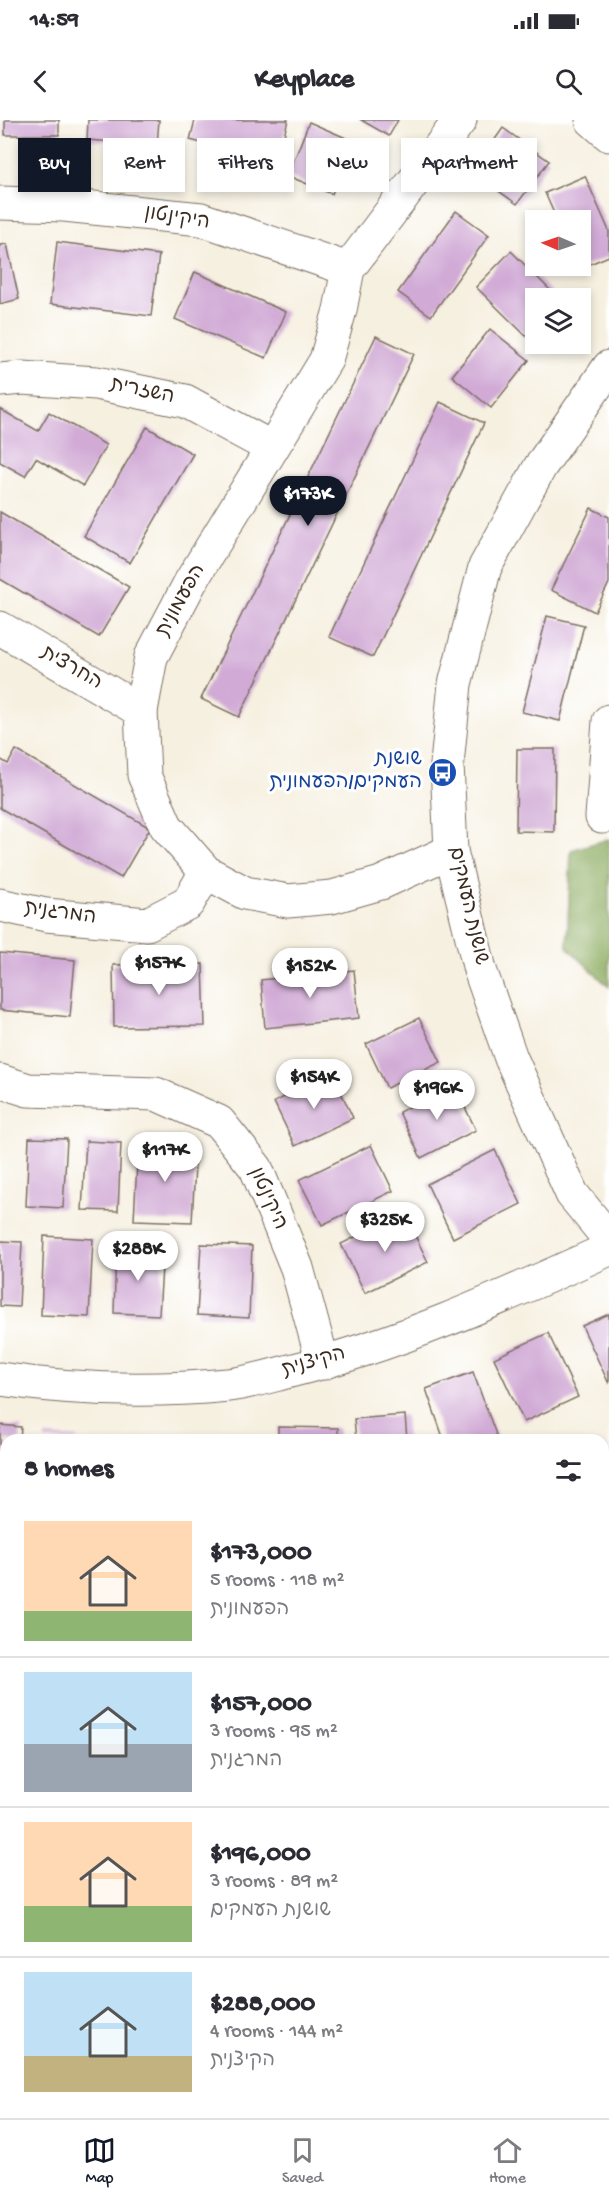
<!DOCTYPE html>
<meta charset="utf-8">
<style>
body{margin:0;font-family:"Gochi Hand","Playpen Sans Hebrew",sans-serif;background:#f2f2f3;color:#2b2b33;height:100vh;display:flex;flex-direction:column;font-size:22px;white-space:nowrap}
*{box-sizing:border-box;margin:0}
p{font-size:20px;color:#7c7c81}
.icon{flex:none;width:33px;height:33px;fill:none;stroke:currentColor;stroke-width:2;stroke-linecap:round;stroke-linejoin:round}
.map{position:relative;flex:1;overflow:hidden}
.panel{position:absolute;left:0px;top:1314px;width:609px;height:684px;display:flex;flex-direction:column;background:#fff;border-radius:18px 18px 0 0;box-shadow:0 3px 9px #0003}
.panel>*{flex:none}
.top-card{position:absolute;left:18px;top:18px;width:573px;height:54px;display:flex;gap:12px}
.needle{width:39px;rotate:272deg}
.controls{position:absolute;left:525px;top:90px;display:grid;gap:12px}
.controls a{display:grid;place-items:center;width:66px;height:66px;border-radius:0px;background:#fff;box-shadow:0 3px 9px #0003;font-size:30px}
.price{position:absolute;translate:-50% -51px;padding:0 14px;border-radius:21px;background:#fff;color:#222;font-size:20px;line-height:39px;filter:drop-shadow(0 2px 3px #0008)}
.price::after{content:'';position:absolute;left:50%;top:36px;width:18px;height:14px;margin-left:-9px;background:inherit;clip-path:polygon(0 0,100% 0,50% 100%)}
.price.on{background:#111827;color:#fff}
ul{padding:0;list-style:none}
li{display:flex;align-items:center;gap:18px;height:150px;padding:0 24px}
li+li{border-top:2px solid #e1e1e2}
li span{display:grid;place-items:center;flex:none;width:168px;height:120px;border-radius:0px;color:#555}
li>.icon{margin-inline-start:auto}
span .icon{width:72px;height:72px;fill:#fffc;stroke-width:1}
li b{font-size:26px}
h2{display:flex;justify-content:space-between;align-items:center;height:72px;padding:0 24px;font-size:26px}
.chip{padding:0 21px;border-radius:0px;background:#fff;box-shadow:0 3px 9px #0003;font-size:21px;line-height:54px}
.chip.on{background:#111827;color:#fff}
.status{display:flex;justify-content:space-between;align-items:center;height:42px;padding:0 30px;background:#fff;direction:ltr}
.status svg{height:16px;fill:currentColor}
header{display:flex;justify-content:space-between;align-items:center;height:78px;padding:0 24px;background:#fff;font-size:27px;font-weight:800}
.tab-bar{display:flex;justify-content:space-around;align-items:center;height:84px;border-top:2px solid #e1e1e2;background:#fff;font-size:16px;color:#7c7c81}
.tab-bar a{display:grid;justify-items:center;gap:3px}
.tab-bar .on{color:#111827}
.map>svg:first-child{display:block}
</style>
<div class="status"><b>14:59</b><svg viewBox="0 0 49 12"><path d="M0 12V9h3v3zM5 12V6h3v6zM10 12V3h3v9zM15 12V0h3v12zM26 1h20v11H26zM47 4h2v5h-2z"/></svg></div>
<header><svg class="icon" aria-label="back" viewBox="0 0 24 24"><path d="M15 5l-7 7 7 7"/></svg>Keyplace<svg class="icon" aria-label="search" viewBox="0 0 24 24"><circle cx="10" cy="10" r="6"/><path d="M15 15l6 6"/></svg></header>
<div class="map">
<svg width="609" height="1998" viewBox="0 0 609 1998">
<rect width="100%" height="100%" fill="#fff"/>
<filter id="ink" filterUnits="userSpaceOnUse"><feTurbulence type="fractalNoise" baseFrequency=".0167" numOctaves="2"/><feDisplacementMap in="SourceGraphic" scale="12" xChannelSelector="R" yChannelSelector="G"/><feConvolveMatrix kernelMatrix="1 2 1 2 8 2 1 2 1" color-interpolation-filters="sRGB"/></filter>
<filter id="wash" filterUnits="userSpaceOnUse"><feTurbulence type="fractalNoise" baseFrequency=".008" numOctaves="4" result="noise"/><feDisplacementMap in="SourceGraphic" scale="24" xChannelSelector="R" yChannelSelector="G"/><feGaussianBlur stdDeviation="1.35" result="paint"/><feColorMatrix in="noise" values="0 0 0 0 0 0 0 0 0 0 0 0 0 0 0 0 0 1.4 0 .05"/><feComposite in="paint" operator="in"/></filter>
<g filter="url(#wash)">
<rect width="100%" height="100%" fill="#f6f0e0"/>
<!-- forest -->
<g fill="#8bab5f" stroke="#636a3e" stroke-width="1.5">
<path d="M609 719V867L567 827 571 730Z"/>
<path d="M0 1950 6 1952V1992H141L161 1998H0Z"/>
</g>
<g id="blocks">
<!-- building -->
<g fill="#d1abd6">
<rect x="5" y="0" width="54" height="15"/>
<path d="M88 0H159L157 25 87 20Z"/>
<path d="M195 0H288L277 43 190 20Z"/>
<path d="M361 0H398L389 16Z"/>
<path d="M309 2 353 21 332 74 288 56Z"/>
<path d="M503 8 549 41 517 84 472 52Z"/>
<path d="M585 56 609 111V136L578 149 576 146H580V100H557L545 73Z"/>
<path d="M456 91 489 115 431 196 398 172Z"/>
<path d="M57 122 159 135 151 196 50 184Z"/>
<path d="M7 124 19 179 0 184V125Z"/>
<path d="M511 131 558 178H536V212L529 219 476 167Z"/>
<path d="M195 152 286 192 266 238 175 199Z"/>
<path d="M490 209 529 240 491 288 452 256Z"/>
<path d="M376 216 414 234 239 597 201 579Z"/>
<path d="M440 282 484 303 373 537 329 517Z"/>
<path d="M0 289 38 311 49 292 106 325 83 366 36 338 25 356 0 342Z"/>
<path d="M147 307 193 334 130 443 84 416Z"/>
<path d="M591 388 609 397V463L595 492 551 470Z"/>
<path d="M0 392 129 467 99 517 0 459Z"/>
<path d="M547 496 584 505 560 601 522 592Z"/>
<path d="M517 629H555L554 712 516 711Z"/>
<path d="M16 630 150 708 121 758 0 688V639L8 644Z"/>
<path d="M0 833 75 840 70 897 0 890Z"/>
<path d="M203 844 205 906 114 907 113 845Z"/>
<path d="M354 850 359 898 265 908 261 860Z"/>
<path d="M419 898 441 942 387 968 366 924Z"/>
<path d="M332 953 353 998 295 1026 274 982Z"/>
<path d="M454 965 476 1010 421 1038 399 992Z"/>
<path d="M29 1018 67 1019 63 1088 26 1086Z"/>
<path d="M86 1021 121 1023 118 1091 82 1090Z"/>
<path d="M138 1024 196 1027 192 1102 134 1100Z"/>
<path d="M371 1025 393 1071 322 1105 299 1060Z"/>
<path d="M495 1030 521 1084 453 1118 427 1064Z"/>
<path d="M404 1093 428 1142 365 1173 341 1124Z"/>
<path d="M44 1116 93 1119 89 1197 41 1195Z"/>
<path d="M0 1121 22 1122 19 1187 0 1186Z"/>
<path d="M201 1124 252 1126 249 1198 197 1195Z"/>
<path d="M116 1129 163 1131 159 1195 114 1193Z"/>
<path d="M609 1194V1264L582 1206Z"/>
<path d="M548 1213 578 1277 524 1302 494 1238Z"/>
<path d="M473 1252 498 1320H444L426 1269Z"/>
<path d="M405 1295 407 1320H356L354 1299Z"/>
<path d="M0 1305 21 1307 20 1320H6V1370L0 1369Z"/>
<path d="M278 1307 338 1308V1320H278Z"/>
<path d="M45 1316 78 1318V1320H45Z"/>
<rect x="0" y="1625" width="6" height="50"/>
<path d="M603 1641 608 1700 603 1701Z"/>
<path d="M603 1773H605L606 1815H603Z"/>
<path d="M0 1850 6 1852 1 1873H0Z"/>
</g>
</g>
</g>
<g filter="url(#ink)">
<use href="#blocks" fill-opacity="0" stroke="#7c6f62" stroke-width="1.5"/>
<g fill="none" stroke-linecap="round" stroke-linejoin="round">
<defs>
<g id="minor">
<path d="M592 0 609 15"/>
<path d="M0 83 64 85 201 99 348 149"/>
<path d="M609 247 540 347 485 447 455 564 447 644 451 731 480 850 511 938 572 1074 609 1119"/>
<path d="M0 260 23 258 96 263 185 281 272 328"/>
<path d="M0 508 141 591"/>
<path d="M602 697 609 601"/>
<path d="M451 731 381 763 332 777 288 781 245 773 206 752 166 706 144 655 141 591 151 537 191 461 326 240 340 190 348 149 460 0"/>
<path d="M0 785 46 795 147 804 188 783 206 752"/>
<path d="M0 961 28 970 156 974 219 1002 256 1048 297 1148 323 1243"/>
<path d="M0 1259C73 1270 154 1272 228 1265 248 1263 270 1256 290 1251 401 1224 505 1176 609 1129"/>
<path d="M0 1580H6"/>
<path d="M603 1584H609"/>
<path d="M0 1791 6 1793"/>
<path d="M603 1883H609"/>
</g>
</defs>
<!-- minor casing -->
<use href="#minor" stroke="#7c6f62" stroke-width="35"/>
<!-- minor -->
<use href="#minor" stroke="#fff" stroke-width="33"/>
</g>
</g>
<!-- icons -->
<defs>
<symbol id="bus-disc" viewBox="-11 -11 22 22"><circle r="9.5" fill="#1a4fb4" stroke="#fff"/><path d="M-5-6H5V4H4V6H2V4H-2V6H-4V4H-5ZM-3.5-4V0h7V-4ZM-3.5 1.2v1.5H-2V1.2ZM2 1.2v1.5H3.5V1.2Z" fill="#fff"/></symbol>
</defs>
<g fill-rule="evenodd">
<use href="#bus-disc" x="426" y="636" width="33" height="33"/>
</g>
<g text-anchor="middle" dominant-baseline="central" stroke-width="6" stroke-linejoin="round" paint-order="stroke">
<!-- street labels -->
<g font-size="20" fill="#3b2a1e" stroke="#fff">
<text transform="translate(177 99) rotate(9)">היקינטון</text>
<text transform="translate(142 272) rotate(12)">השזרית</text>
<text transform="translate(182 481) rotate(-61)">הפעמונית</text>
<text transform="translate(71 549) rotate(30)">החרצית</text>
<text transform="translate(467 786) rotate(77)">שושנת העמקים</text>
<text transform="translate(60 794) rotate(8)">המרגנית</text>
<text transform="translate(267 1079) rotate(66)">היקינטון</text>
<text transform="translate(314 1243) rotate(-16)">הקיצנית</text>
</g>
<!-- transit labels -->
<g font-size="20" fill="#164399" stroke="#fff" text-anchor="end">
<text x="422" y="640">שושנת<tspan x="422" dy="23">העמקים/הפעמונית</tspan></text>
</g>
</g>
</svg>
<div class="controls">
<a><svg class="needle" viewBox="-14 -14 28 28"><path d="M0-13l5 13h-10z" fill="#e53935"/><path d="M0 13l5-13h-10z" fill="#7c7c81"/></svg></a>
<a><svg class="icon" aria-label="layers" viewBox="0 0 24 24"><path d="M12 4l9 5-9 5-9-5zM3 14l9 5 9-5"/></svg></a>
</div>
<b class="price on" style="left:308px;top:407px">$173K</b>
<b class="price" style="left:159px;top:876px">$157K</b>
<b class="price" style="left:310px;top:879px">$152K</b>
<b class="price" style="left:314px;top:990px">$154K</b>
<b class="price" style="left:437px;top:1001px">$196K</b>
<b class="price" style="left:165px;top:1063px">$117K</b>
<b class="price" style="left:385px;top:1133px">$325K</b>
<b class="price" style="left:138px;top:1162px">$288K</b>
<div class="top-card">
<a class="chip on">Buy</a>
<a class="chip">Rent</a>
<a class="chip">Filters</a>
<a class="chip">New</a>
<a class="chip">Apartment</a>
</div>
<section class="panel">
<h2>8 homes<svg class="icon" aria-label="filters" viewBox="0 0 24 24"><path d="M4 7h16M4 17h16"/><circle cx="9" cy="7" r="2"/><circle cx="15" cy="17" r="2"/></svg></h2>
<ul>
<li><span style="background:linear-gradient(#ffd9b3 75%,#8fb573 0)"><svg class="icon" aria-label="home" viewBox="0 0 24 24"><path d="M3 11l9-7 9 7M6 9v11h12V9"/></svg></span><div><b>$173,000</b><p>5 rooms · 118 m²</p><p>הפעמונית</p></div></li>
<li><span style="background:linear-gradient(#bfe0f5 60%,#9aa5b1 0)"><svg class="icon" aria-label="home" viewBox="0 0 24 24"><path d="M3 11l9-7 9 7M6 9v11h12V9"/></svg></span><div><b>$157,000</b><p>3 rooms · 95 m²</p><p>המרגנית</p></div></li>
<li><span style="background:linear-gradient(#ffd9b3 70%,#8fb573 0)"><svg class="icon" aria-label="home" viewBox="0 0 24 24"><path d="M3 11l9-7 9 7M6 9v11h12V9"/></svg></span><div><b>$196,000</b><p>3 rooms · 89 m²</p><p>שושנת העמקים</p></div></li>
<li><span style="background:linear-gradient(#bfe0f5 70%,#c2b280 0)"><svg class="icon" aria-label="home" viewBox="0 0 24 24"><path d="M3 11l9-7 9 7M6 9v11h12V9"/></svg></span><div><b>$288,000</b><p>4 rooms · 144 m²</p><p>הקיצנית</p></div></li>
</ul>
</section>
</div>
<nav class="tab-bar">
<a class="on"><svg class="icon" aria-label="map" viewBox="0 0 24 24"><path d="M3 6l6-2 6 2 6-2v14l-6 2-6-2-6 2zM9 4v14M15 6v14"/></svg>Map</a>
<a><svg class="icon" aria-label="saved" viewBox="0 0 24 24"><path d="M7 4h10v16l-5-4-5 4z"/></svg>Saved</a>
<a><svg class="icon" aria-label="home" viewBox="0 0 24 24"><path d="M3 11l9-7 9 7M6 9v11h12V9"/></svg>Home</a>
</nav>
